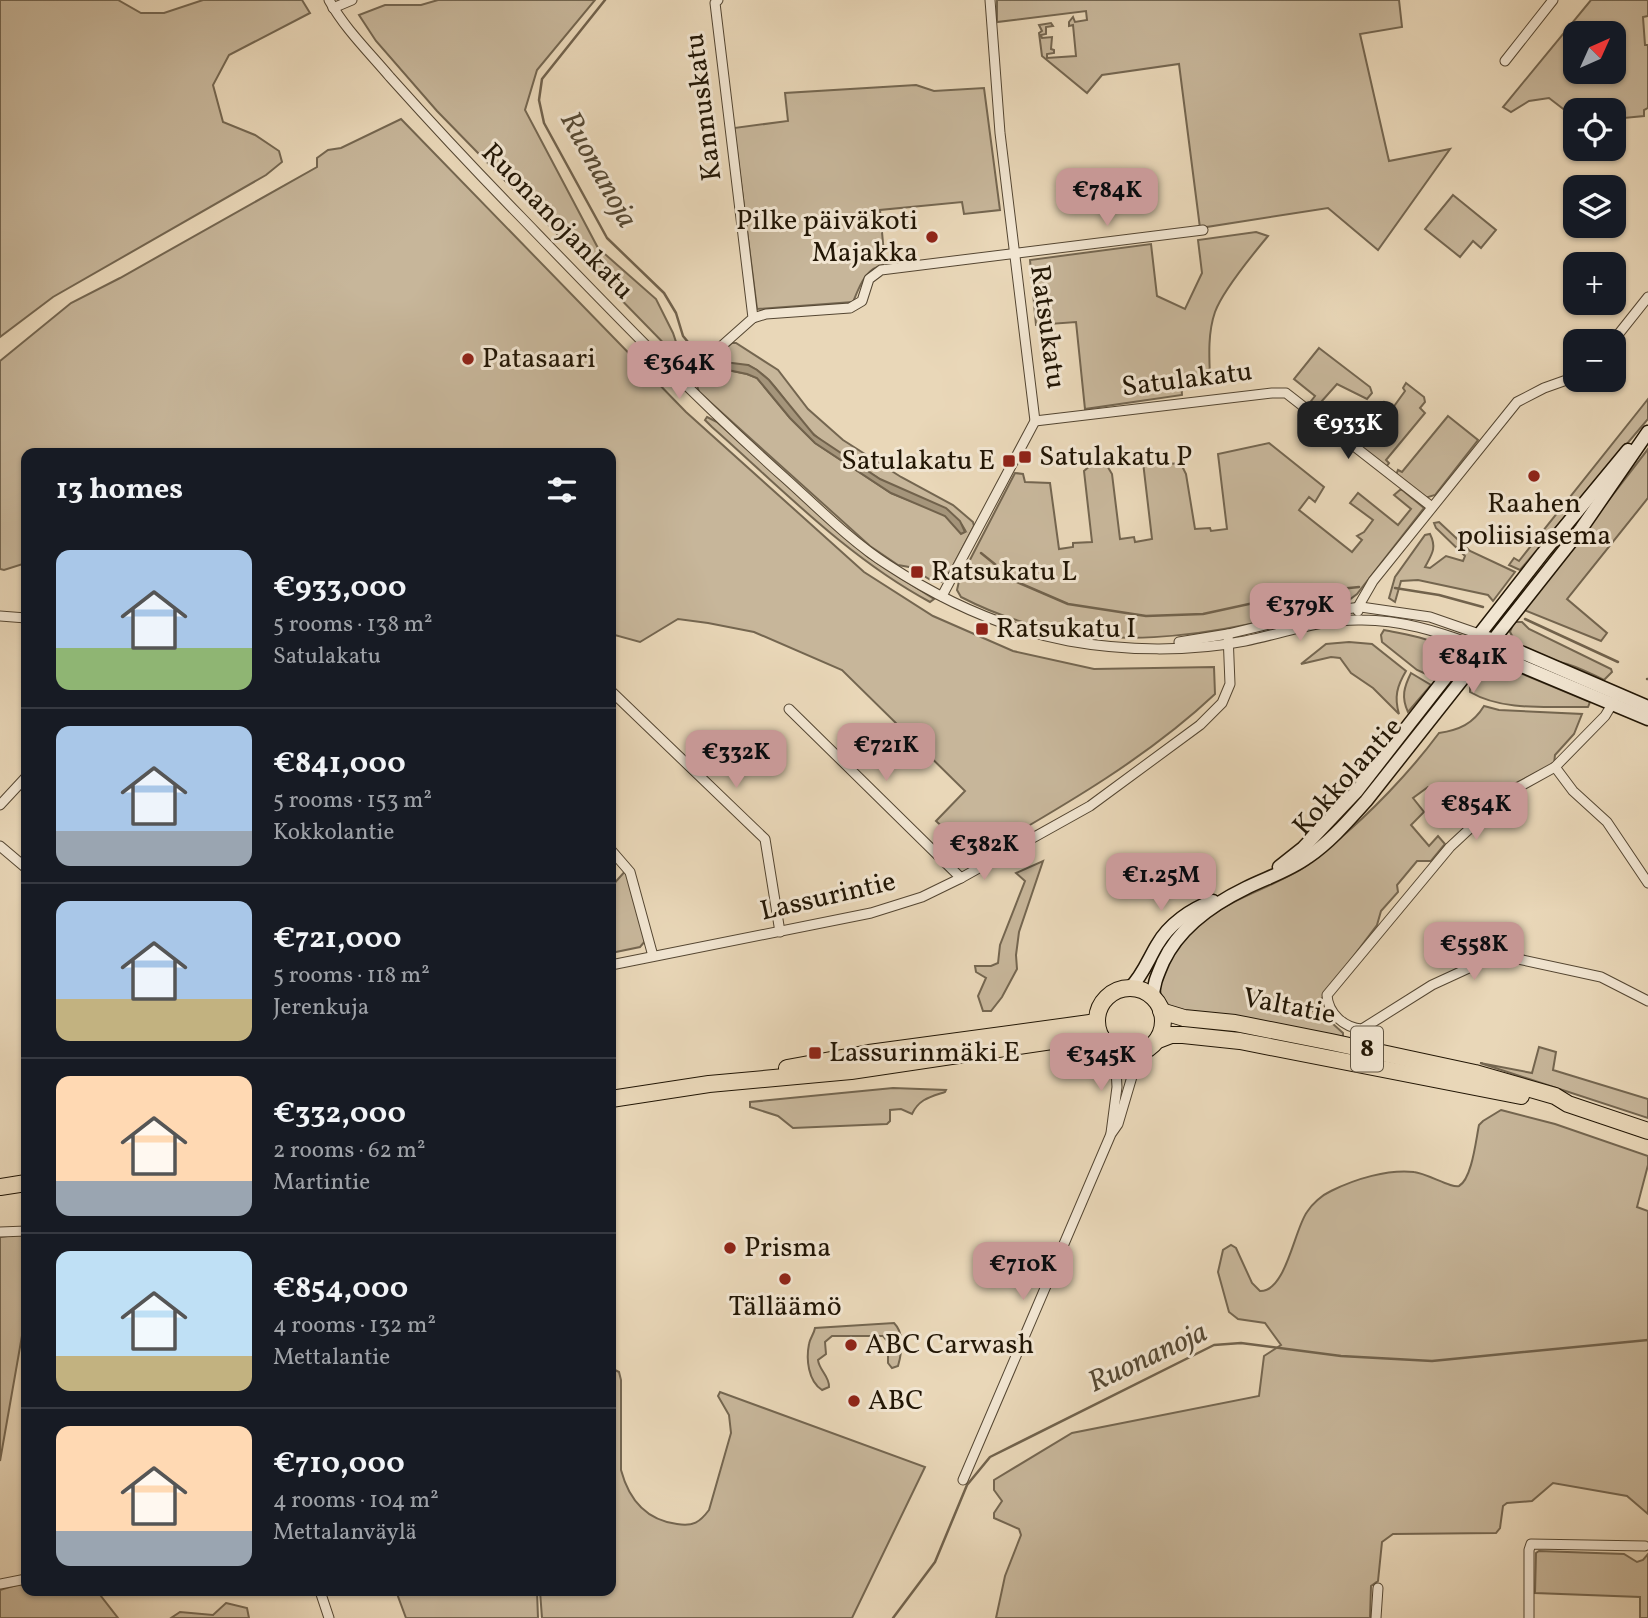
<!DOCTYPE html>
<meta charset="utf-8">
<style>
body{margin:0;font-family:Vollkorn,serif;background:#20242c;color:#f1f3f6;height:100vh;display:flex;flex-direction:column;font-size:26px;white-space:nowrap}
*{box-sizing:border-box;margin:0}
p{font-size:23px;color:#9ea1a6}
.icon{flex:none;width:38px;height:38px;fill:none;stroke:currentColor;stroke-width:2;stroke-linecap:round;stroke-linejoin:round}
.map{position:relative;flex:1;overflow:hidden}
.details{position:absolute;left:21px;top:448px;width:595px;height:1148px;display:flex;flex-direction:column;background:#171b24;border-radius:14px;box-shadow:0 2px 5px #0004}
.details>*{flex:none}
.needle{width:46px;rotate:45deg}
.buttons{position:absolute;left:1563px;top:21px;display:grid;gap:14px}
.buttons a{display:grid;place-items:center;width:63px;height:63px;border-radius:14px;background:#171b24;box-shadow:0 2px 5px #0004;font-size:35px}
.price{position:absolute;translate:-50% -60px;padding:0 16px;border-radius:14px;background:#c59692;color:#111;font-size:23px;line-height:46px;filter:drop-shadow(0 2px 4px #0008)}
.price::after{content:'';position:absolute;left:50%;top:42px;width:21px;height:16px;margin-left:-10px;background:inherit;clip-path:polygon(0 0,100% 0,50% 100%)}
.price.selected{background:#222;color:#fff}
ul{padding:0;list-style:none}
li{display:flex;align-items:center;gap:21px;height:175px;padding:0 35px}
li+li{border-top:2px solid #363941}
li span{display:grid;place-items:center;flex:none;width:196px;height:140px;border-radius:14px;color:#555}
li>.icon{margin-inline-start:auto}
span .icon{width:84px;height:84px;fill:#fffc;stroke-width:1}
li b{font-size:30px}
h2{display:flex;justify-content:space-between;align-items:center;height:84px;padding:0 35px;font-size:30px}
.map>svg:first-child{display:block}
</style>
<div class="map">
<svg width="1648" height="1618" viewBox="0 0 1648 1618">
<rect width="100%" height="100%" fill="#e9d7b8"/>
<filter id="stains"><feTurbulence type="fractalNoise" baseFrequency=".00286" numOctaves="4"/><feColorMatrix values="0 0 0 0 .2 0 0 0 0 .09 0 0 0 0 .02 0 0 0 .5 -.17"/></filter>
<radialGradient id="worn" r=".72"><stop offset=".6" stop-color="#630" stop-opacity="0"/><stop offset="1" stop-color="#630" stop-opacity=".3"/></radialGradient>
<!-- green -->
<g fill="#c7b69a" stroke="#746650" stroke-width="2" fill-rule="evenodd">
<path d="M0 0H118L141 13H164L203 0H302L310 13 229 55 213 85 223 122 255 135 279 151 282 162 266 175 53 297 0 337Z"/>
<path d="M438 0H595L537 70 525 110 598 248 656 299 673 333 683 363 437 111 376 41 359 15 385 5H421Z"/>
<path d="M997 0H1399L1402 27 1360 34 1389 161 1450 149 1378 250 1328 208 1200 228 1179 64 1102 75 1087 93 1042 56 1039 33 1042 31 1039 25 1051 23 1053 26 1046 27V34L1041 35 1042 38 1052 37 1051 49 1054 50V53L1047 54V58L1076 56 1073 25 1069 26V22L1073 17 1075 22 1087 20 1086 11 997 22Z"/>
<path d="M1591 0H1648V16L1643 17 1645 45H1648V108L1644 110V116L1624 118 1623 113 1614 114V110H1575V118L1549 98 1529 101 1511 112 1503 107ZM1575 33H1614V72H1575Z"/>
<path d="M916 85 934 91 984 88 1000 210 964 214 962 202 880 210 885 265C866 267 860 285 853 302L757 309 734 128 788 121 785 93Z"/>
<path d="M401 119 686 412 864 572 933 616 1013 651 1094 669 1214 667 1215 694C1145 760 1058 809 975 857L936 821 965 791 842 670 754 632 708 623 678 619 640 642 611 634V453H26V563L4 570 0 569V361L71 303 120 278 317 167V158L328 150 341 148Z"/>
<path d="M1453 195 1496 230 1481 248 1473 241 1460 257 1425 229Z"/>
<path d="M1256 232 1268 236C1253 254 1223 290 1215 312 1208 332 1209 355 1210 376L1181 379 1182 395 1085 409 1076 322 1036 325 1030 260 1151 244 1157 296 1185 309 1202 273 1198 240Z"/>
<path d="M732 343H736L778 370 808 409 843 440 901 477 953 505 973 522 974 526 946 579 941 582H934L909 567 898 565 870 546 699 392C690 372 718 355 732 343ZM748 365C775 378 787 407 807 428 827 448 854 463 878 478 903 494 952 503 965 530L941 513 891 493 815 443 790 418 757 378 747 374 723 369Z"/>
<path d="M1319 348 1370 387 1372 393 1367 399 1337 384 1321 402C1325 414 1341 421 1348 433L1341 432 1308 405 1315 396 1294 379Z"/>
<path d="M1406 383 1424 397 1425 402 1420 408 1425 413 1386 460 1389 463 1386 467 1355 442 1359 436 1362 438 1370 436 1384 419 1376 412 1384 402 1392 409 1405 391 1403 388Z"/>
<path d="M1648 399V419L1520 570 1509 565 1514 558 1519 561Z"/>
<path d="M1448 416 1478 440 1435 495 1425 498 1396 475 1398 470 1402 472Z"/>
<path d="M707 417 717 422 868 557 934 599 930 602C848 558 782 489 712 427L705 420Z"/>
<path d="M1269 443 1324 487 1315 502 1309 497 1299 510 1352 552 1362 540 1357 536 1364 532 1373 520 1350 503 1358 493 1398 525 1411 509 1394 495 1401 489 1424 508 1357 594 1349 600C1215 635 1092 665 961 597L957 590 959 581 1015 473 1023 474 1025 482 1050 483 1059 549 1073 547V543L1092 542 1084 471 1091 465 1106 464 1112 474 1120 539 1134 537 1135 542 1152 539 1143 462 1181 464 1186 474 1195 529 1210 528 1211 531 1227 529 1218 454Z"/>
<path d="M1648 449V498L1567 599 1607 633 1601 641 1524 610Z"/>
<path d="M1439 522 1470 551 1515 572 1493 601 1488 595 1418 580 1401 581 1395 602 1389 598 1395 577 1425 535 1430 534C1437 548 1432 554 1425 567L1430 568 1446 556 1463 561 1465 556 1436 528 1434 523Z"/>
<path d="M1514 622H1522L1529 629 1611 669 1612 672 1604 680C1592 674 1580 668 1567 664 1545 658 1520 654 1510 632Z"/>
<path d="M1384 630C1407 635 1431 637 1449 652L1447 664 1435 678 1417 670 1382 642 1381 635Z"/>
<path d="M1349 642 1372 644 1406 671C1397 686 1394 697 1399 714L1373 688 1351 673 1340 658 1331 657 1301 664 1326 644Z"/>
<path d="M1495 665 1508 668 1590 702 1588 707C1550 706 1504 712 1470 692V685C1477 674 1482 667 1495 665Z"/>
<path d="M1411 673 1431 685 1408 712C1401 697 1404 687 1411 673Z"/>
<path d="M1484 706 1499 710 1582 714 1574 734 1555 755 1554 764 1510 786 1474 818 1449 792 1428 787 1413 798 1424 812 1411 825 1429 846 1438 836 1445 844 1431 861H1417L1397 885 1398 892 1381 911 1377 925 1310 1014 1332 1023 1343 1033V1039L1185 1013C1180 1011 1174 1009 1170 1007 1140 985 1187 933 1206 919 1234 898 1269 888 1300 870 1311 863 1323 853 1333 844 1371 813 1410 772 1439 733 1459 730 1473 724 1484 706Z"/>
<path d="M1043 861 1019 932 1016 955 1017 969 1002 997 991 1011H983L978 996 986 978 976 972 975 966H991L998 963 1000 945 1025 881 1016 873Z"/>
<path d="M627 869 646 940 640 947 611 953V887Z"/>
<path d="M1539 1047 1556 1052 1553 1070 1648 1099V1118L1480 1063 1532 1073Z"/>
<path d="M893 1088 946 1090 945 1092C930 1097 919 1099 912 1114L901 1109 890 1110V1121L887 1124 793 1128 778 1116 750 1107V1102Z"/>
<path d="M1501 1110 1555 1124 1648 1156V1165L1637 1207 1648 1211V1514L1627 1496 1553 1483 1532 1501 1507 1503 1503 1506 1500 1528 1496 1533 1393 1534 1382 1542 1378 1581 1371 1586 1370 1618H996L1005 1576 1021 1535 1019 1529 994 1518V1513L1002 1501 994 1490V1480L1072 1433 1259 1396 1264 1356 1281 1345 1265 1323 1238 1319 1229 1312 1218 1272 1223 1250 1231 1245 1236 1248 1252 1283 1260 1291C1286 1292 1294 1230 1307 1212 1312 1204 1322 1195 1331 1191 1355 1179 1388 1169 1414 1172 1426 1173 1453 1189 1459 1186 1472 1179 1476 1139 1479 1125L1483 1121Z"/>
<path d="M23 1234 26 1235V1313L0 1461V1237Z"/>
<path d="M894 1323C905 1334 902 1352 898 1366L892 1368 888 1363V1342L883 1336H832L825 1342 826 1354 818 1360C819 1370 830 1377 829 1387L822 1390C808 1381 806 1359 809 1344 810 1338 814 1334 815 1328Z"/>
<path d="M611 1368 619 1372 621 1380V1470C629 1500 646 1520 677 1524 693 1527 700 1522 709 1510L731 1433 729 1415 718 1396 720 1392 925 1467 852 1618H542L540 1591H611Z"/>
<path d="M1539 1551 1624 1554 1637 1562 1643 1560 1648 1554V1618H1640V1597L1535 1593 1536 1553Z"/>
<path d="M26 1582V1591H97L118 1618H0V1590Z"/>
<path d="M396 1591H537L538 1618H406Z"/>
<path d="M226 1603 247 1608 249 1618H171L180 1612 213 1615Z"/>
</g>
<!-- water -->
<path fill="#a5957b" stroke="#71624c" stroke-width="2" d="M724 362 748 365 757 370 769 380 814 435 880 479 946 508 960 521 965 532 961 534 945 516 891 493 815 443 790 418 757 378 747 374 723 369 721 366Z"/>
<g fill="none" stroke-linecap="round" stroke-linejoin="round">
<!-- stream -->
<g stroke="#71624c" stroke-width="2.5">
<path d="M605 0 542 79 539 100 544 123 607 238 664 293 676 313 683 336 698 354"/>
<path d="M981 553 1017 582 1068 604 1146 616 1203 614 1300 593 1359 587"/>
<path d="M1395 588 1439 595 1483 607"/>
<path d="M1525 619 1618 662"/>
<path d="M1647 679H1648"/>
<path d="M893 1618 935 1562 967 1485 990 1457 1214 1345 1241 1343 1341 1356 1432 1361 1648 1340"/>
</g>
<defs>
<g id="street">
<path d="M329 0C345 29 369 52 390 77 433 125 476 171 520 216 607 306 693 396 786 479 817 507 853 543 888 565 943 601 1004 629 1069 641 1125 651 1189 652 1245 641 1284 633 1322 619 1362 620 1401 620 1436 631 1472 644"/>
<path d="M333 8 352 0"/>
<path d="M1505 61 1553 0"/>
<path d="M753 318 766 314 850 308 862 301 869 279 881 270 1203 230"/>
<path d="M1613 341 1648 297"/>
<path d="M681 382 753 318 715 3 718 0"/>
<path d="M1035 421 1272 393H1286L1432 507"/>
<path d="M942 596 1035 421 1000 133 990 0"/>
<path d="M1358 611V607L1373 581 1517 402 1544 388 1575 377"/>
<path d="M0 616 26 618"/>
<path d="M1179 642 1228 634 1315 613 1361 607 1430 617 1479 634"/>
<path d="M611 691 765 839 780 932"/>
<path d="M1614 701 1605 716 1555 767 1508 793 1450 847 1327 995C1328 1013 1344 1028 1362 1029L1432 985 1482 962 1518 959 1601 977 1648 1001"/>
<path d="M789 709 961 878"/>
<path d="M1555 767 1573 791 1607 822 1648 883"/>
<path d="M0 805 26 777"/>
<path d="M0 846 26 868"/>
<path d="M611 850 630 872 653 956"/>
<path d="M611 965 871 913 922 897 961 878 1090 806 1200 725 1222 703 1230 684 1228 634"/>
<path d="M1111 1133 1117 1087 1115 1051"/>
<path d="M0 1232 26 1231"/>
<path d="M963 1480 1111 1134 1118 1124 1139 1053"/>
<path d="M0 1584 26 1579"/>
<path d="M320 1591 329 1618"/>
<path d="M1376 1618 1378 1588"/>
<path d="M1529 1618V1550L1531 1544 1645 1546"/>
</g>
<g id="secondary">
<path d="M1488 638 1648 707"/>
<path d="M1481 649 1648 719"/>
<path d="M1279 867 1303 848 1357 791 1543 553 1628 450"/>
<path d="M1130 988C1143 975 1148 960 1157 945 1169 924 1191 909 1213 901"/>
<path d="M1153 998C1153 984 1158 974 1163 962 1179 928 1213 904 1246 888 1266 878 1289 871 1308 857 1330 842 1348 821 1366 801L1581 529 1648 432"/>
</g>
<g id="highway">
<circle cx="1130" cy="1021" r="33"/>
<path d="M1161 1011 1184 1018 1235 1023 1331 1042 1475 1073 1555 1096 1568 1104 1648 1131"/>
<path d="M1158 1040 1171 1035H1183L1240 1041 1521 1096"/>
<path d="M787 1068 869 1053 1097 1022"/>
<path d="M611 1099 709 1084 851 1071 1079 1037H1101"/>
<path d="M0 1187 26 1183"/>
</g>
</defs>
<!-- street casing -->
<use href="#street" stroke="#544632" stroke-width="11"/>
<!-- secondary casing -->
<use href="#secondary" stroke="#221605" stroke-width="15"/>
<!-- highway casing -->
<use href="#highway" stroke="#221605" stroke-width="18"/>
<!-- street -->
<use href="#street" stroke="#f1e5d1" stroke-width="9"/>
<!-- secondary -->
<use href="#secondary" stroke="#f1e5d1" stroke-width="12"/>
<!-- highway -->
<use href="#highway" stroke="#e9d7b8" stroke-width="16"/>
</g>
<!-- markers -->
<g fill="#8f2418" stroke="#f1e5d1" stroke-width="2.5">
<circle cx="932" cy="237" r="7"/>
<circle cx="468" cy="359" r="7"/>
<rect x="1018" y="450" width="14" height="14" rx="3.5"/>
<rect x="1002" y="454" width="14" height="14" rx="3.5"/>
<circle cx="1534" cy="476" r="7"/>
<rect x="910" y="565" width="14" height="14" rx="3.5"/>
<rect x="975" y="622" width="14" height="14" rx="3.5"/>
<rect x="808" y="1046" width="14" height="14" rx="3.5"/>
<circle cx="730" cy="1248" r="7"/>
<circle cx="785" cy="1279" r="7"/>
<circle cx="851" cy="1345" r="7"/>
<circle cx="854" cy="1401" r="7"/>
</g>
<g text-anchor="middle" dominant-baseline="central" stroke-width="6" stroke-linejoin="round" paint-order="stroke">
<!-- shield labels -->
<rect fill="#f1e5d1" stroke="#605442" stroke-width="2" x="1351" y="1026.5" width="32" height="45" rx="5"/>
<g font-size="26" font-weight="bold" fill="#221605">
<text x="1367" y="1049">8</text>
</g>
<!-- street labels -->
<g font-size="28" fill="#221605" stroke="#f1e5d1">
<text transform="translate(704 107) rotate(-97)">Kannuskatu</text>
<text transform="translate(557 222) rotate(46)">Ruonanojankatu</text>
<text transform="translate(1047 327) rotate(82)">Ratsukatu</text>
<text transform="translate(1187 380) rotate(-7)">Satulakatu</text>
<text transform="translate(1348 777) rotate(-48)">Kokkolantie</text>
<text transform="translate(828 897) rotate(-13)">Lassurintie</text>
<text transform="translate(1289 1007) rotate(11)">Valtatie</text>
</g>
<!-- poi labels -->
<g font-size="28" fill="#221605" stroke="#f1e5d1" text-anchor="start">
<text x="918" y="221" text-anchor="end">Pilke päiväkoti<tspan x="918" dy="32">Majakka</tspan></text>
<text x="482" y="359">Patasaari</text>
<text x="1039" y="457">Satulakatu P</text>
<text x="995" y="461" text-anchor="end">Satulakatu E</text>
<text x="1534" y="504" text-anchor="middle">Raahen<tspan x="1534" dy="32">poliisiasema</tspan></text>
<text x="931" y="572">Ratsukatu L</text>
<text x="996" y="629">Ratsukatu I</text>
<text x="829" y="1053">Lassurinmäki E</text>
<text x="744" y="1248">Prisma</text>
<text x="785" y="1307" text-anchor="middle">Tälläämö</text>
<text x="865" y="1345">ABC Carwash</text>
<text x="868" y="1401">ABC</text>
</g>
<!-- water labels -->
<g font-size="30" font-style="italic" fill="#564934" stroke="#f1e5d1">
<text transform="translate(598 170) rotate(61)">Ruonanoja</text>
<text transform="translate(1148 1358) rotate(-25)">Ruonanoja</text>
</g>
</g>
<rect width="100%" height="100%" filter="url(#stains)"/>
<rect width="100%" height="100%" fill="url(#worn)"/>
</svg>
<div class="buttons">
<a><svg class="needle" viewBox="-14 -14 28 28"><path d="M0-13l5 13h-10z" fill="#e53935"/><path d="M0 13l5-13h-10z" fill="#9ea1a6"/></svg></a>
<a><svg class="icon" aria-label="locate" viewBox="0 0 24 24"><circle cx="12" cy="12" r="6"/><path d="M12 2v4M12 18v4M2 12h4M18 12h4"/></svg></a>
<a><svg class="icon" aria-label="layers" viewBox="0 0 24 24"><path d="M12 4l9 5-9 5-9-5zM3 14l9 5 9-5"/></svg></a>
<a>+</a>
<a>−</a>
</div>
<b class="price" style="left:1107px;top:228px">€784K</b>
<b class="price" style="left:679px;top:401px">€364K</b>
<b class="price selected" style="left:1348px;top:461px">€933K</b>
<b class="price" style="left:1300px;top:643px">€379K</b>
<b class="price" style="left:1473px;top:695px">€841K</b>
<b class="price" style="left:886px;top:783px">€721K</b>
<b class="price" style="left:736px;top:790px">€332K</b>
<b class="price" style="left:1476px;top:842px">€854K</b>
<b class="price" style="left:984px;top:882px">€382K</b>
<b class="price" style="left:1161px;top:913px">€1.25M</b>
<b class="price" style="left:1474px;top:982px">€558K</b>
<b class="price" style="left:1101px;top:1093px">€345K</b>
<b class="price" style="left:1023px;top:1302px">€710K</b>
<section class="details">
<h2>13 homes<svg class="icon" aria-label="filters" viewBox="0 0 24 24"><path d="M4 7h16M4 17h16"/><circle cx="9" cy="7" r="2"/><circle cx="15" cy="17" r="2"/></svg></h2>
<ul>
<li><span style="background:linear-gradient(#a9c7e8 70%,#8fb573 0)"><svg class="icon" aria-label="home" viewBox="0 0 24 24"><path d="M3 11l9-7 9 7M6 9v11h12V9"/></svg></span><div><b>€933,000</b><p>5 rooms · 138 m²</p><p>Satulakatu</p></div></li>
<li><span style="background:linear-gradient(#a9c7e8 75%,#9aa5b1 0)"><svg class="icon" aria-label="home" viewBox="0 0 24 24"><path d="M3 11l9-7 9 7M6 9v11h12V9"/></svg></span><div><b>€841,000</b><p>5 rooms · 153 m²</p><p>Kokkolantie</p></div></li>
<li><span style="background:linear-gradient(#a9c7e8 70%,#c2b280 0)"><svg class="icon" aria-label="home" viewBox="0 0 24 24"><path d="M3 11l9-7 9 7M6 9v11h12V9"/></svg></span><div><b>€721,000</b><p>5 rooms · 118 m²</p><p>Jerenkuja</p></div></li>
<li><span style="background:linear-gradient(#ffd9b3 75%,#9aa5b1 0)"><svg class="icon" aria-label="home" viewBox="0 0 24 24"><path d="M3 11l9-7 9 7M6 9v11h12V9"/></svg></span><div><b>€332,000</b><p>2 rooms · 62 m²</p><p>Martintie</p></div></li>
<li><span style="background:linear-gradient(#bfe0f5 75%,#c2b280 0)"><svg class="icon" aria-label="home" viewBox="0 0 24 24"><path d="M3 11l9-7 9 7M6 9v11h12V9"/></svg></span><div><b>€854,000</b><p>4 rooms · 132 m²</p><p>Mettalantie</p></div></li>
<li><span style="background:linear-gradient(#ffd9b3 75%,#9aa5b1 0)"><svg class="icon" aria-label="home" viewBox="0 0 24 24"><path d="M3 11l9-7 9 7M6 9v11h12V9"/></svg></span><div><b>€710,000</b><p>4 rooms · 104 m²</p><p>Mettalanväylä</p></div></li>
</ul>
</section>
</div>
